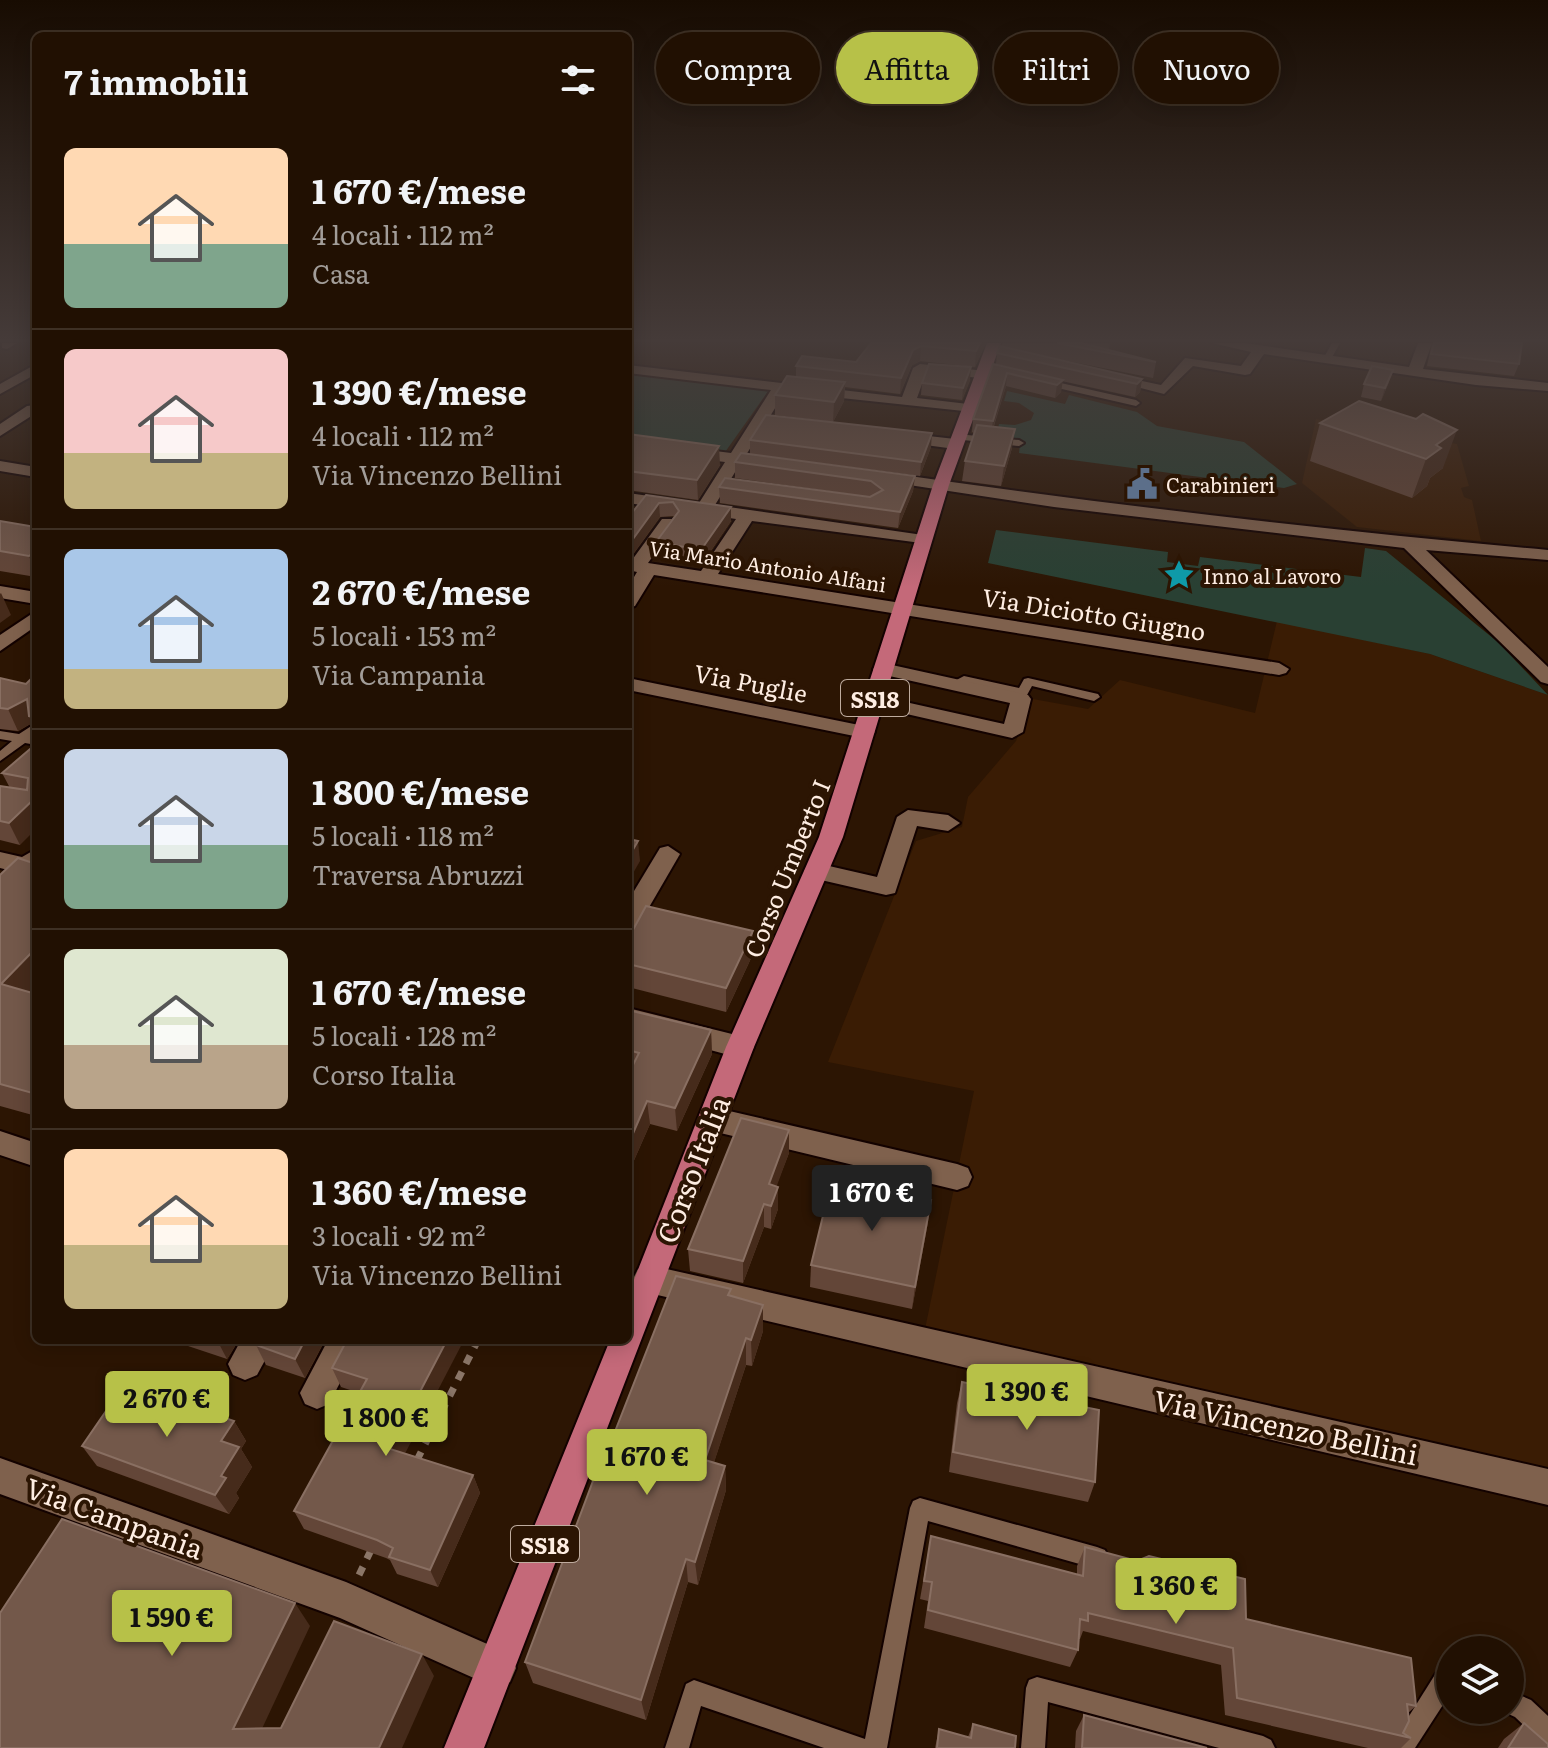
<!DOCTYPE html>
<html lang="it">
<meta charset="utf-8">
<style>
body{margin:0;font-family:Literata,serif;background:#29190c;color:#f1f3f6;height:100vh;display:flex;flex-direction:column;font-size:30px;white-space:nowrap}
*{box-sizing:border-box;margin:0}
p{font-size:26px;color:#a29d99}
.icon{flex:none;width:44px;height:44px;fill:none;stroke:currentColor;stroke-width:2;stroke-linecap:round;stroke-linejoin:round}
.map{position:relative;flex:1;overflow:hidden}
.drawer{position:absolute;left:32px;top:32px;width:600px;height:1312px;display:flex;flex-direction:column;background:#211002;border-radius:12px;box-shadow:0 4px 20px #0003,0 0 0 2px #3e3024}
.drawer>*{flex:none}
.guide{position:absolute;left:656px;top:32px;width:760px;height:72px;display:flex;gap:16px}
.controls{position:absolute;left:1436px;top:1636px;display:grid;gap:16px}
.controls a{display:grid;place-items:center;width:88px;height:88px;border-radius:50%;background:#211002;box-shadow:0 4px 20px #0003,0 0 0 2px #3e3024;font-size:40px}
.price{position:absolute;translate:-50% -68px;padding:0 18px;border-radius:8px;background:#b7c148;color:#111;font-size:26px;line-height:52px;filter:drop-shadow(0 2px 4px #0008)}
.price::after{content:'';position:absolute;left:50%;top:48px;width:24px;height:18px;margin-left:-12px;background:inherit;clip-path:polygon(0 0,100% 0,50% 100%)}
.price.selected{background:#222;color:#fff}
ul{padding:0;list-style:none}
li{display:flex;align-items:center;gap:24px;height:200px;padding:0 32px}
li+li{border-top:2px solid #3e3024}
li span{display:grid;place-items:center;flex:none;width:224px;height:160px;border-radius:12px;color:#555}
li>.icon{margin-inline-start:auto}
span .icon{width:96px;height:96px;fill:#fffc;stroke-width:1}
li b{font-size:34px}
h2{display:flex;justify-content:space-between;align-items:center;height:96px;padding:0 32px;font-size:34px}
.tag{padding:0 28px;border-radius:36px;background:#211002;box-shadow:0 4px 20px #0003,0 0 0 2px #3e3024;font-size:28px;line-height:72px}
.tag.selected{background:#b7c148;color:#111}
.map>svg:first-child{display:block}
</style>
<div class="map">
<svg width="1548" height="1748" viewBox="0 0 1548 1748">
<rect width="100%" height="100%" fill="#2c1503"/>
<!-- built -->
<g fill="#3a1c04">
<path d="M1316 419 1457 444 1469 486 1461 488 1464 497 1472 500 1481 541 1357 527 1302 483Z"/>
<path d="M1277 621 1430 654 1548 695V1474L924 1334 974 1091 828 1062 916 841 962 827 968 797 1016 741 1033 699 1088 709 1120 680 1255 713Z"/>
</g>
<!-- green -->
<g fill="#294033">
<path d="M628 372 769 390 723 455 628 442Z"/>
<path d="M1007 391 1065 404 1069 395 1137 412 1157 426 1244 442 1297 484 1284 488 1019 453 1020 444 995 442 999 424 1015 425 1031 420 1034 413 1019 403 1004 401Z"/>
<path d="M996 530 1168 552 1167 562 1198 566 1200 557 1361 577 1365 548 1386 551 1499 643 1548 695 1430 654 988 563Z"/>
</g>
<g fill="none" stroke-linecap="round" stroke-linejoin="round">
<defs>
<g id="lane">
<path d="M1332 343H1340L1330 361H1324L1323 359Z"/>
<path d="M1043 379 1136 400 1140 403 1136 406 1040 384V380Z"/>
<path d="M957 434 1019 440 1024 443 1019 446 954 439 952 437Z"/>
<path d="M964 676 1019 688 1024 679 1028 678 1098 694 1100 697 1094 701 1032 686 1027 695 1023 696 965 684 955 688 949 684Z"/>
<path d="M36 723V733L32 737H36V745L25 743 0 761V751L12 741 0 739V731L19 734Z"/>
<path d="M920 1498 1097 1547 1105 1550 1108 1558 1105 1566 1097 1569 928 1521 887 1748H824L701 1706 689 1748H665L686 1684 694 1680 865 1739 910 1508 913 1501Z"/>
<path d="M1444 1670 1450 1672V1694L1415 1748H1389L1436 1673Z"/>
<path d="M1037 1677 1263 1736 1271 1740 1275 1748H1219L1048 1702 1045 1748H1021L1026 1688 1029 1680Z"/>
<path d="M1510 1691 1531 1700 1548 1716V1745L1540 1741 1515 1717 1502 1711 1510 1710Z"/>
</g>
<g id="street">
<path d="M2 343H17L7 349 2 348Z"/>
<path d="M1212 343H1245L1409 367 1418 343H1432L1423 369 1548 383V391L1476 385 1264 354 1250 374 1245 375 1193 366 1164 394 1102 378 1109 374 1161 385 1185 358 1241 366 1251 352Z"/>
<path d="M36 364V374L0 394V384Z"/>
<path d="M920 364 986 371 988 374 981 378 926 373 917 398 968 404 973 406V412L785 392 746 455 778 463 770 468 740 464 715 505 923 535 932 540 929 544 752 521 718 574 1279 663 1289 669 1286 673 1279 675 654 575 635 606 628 608V587L637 572 628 570V560H632L662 519H674L677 523 648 563 701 571 736 519 628 503V493L699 503 725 462 628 450V440L731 453 771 390 628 373V365L902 397 913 368Z"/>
<path d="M36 405V413L0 436V424L27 406Z"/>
<path d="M902 433 955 439 963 444 955 449 896 441 894 438Z"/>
<path d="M0 461 36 467V477L0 471Z"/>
<path d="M882 472C1103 504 1325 530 1548 550V560L1426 550 1548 667V684L1541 682 1404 548 1054 507 876 480V474Z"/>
<path d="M0 586 36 592V604L0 598Z"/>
<path d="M36 611V626L0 651V635Z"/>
<path d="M883 663 1028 695 1031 699 1023 732 1012 738 867 705 864 701 867 697 874 695 1004 724 1010 703 876 673 873 669Z"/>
<path d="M628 678 864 726 875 732 864 738 628 690Z"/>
<path d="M908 810 948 815 960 823 948 831 917 826 895 893 886 895 808 877 804 871 816 863 877 877 897 817Z"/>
<path d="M668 846 680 854 637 928 628 931V901L660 848Z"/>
<path d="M36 849V876L31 875 9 897 0 899V877L8 870 0 868V852L22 857Z"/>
<path d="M628 1008 740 1036 750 1040 754 1047 750 1054 740 1058 628 1028Z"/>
<path d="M712 1107 957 1164 968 1168 972 1177 968 1186 957 1190 712 1131 702 1127 698 1119 702 1111Z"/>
<path d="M0 1131 36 1143V1167L0 1155Z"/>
<path d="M649 1265 1548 1469V1505L649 1293 638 1289 633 1279 638 1269Z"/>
<path d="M241 1340H276L257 1375 245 1380 233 1375 228 1364Z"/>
<path d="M328 1340H362L329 1404 317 1409 305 1404 300 1393Z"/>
<path d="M0 1458 346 1582 510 1654 516 1668 510 1682 496 1688 340 1618 0 1494Z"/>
</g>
<path id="primary" d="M987 343H1001L949 485 843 837 754 1047 484 1748H444L610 1340H628V1295L726 1047 819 837 933 485Z"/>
</defs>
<!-- lane casing -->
<use href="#lane" stroke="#130200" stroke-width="4"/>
<!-- street casing -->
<use href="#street" stroke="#130200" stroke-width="4"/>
<!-- primary casing -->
<use href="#primary" stroke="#130200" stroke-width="4"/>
<!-- path -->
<g stroke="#8b7668" stroke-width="7" stroke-dasharray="9 9" stroke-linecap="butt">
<path d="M417 1460 478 1340"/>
<path d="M359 1575 372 1548"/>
</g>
<!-- lane -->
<use href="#lane" fill="#7f614d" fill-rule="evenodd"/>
<!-- street -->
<use href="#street" fill="#7f614d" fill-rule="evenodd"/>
<!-- primary -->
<use href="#primary" fill="#c46979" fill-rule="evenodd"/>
</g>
<!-- wall -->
<g fill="#634638">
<path d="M871 343H986L975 367 920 361 912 365 900 394 845 387 844 401 833 422 775 415V395L796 377V366L856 362Z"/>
<path d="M1002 343H1110L1109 350 1156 362 1153 378 1028 353 1142 379 1140 392 1135 397 1062 381 1061 392 1055 398 1006 386 994 426 1012 448 1001 486 962 481 965 461 974 433 972 432 973 419 996 365 997 353 1002 347Z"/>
<path d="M1432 343H1522L1519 364 1514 376 1427 366Z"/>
<path d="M970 380 962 400 921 395 922 383Z"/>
<path d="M1389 382 1381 401 1361 397 1364 384Z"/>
<path d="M1359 401 1443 468 1430 478 1427 486 1412 498 1310 461 1320 423Z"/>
<path d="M628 434 720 465 698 500 628 490Z"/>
<path d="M750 440 931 447 920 476 750 454Z"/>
<path d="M735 462 915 476 913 491 898 528 720 503 719 487 871 497 735 478Z"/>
<path d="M646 495 731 507V521L702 564 657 556 656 542 674 516 660 517 634 553 628 552V518Z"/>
<path d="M0 521 36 527V577L0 571Z"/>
<path d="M36 674V731L32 723 18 731 0 729V678L26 684Z"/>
<path d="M36 744 20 845 0 840V786L10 788 2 773Z"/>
<path d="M0 875 33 993 36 994V1116L0 1106Z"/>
<path d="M753 931V954L726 1012 628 987V939Z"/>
<path d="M628 1010 711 1030 712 1054 677 1131 650 1124 628 1174V1075L629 1073 628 1072Z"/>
<path d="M789 1130V1153L776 1186 778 1209 771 1229 764 1227 743 1283 690 1271 688 1249Z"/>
<path d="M928 1222 912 1309 810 1287 811 1265Z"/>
<path d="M731 1296 763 1305V1331L752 1366 746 1365 714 1462 725 1466 726 1490 698 1585 688 1582 646 1720 533 1683 525 1662Z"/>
<path d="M170 1340H239L227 1359Z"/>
<path d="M325 1340 305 1378 266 1365 256 1345Z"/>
<path d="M347 1340 405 1453 473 1475 480 1493 438 1587 397 1574 390 1560 386 1558 304 1529 294 1511 359 1393 341 1387 332 1368Z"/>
<path d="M962 1382 1095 1482 1088 1502 949 1472 957 1403Z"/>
<path d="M120 1400 156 1405 234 1421 246 1441 241 1449 252 1467 236 1493 239 1498 229 1514 97 1466 82 1446Z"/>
<path d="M931 1536 1077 1574V1566L1085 1547 1246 1619 1416 1706 1408 1713 1403 1733 1411 1738 1401 1748H1368L1225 1715 1221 1665 1083 1631 1080 1639H1079L1078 1650 1070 1667 924 1628 928 1601 920 1599Z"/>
<path d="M1084 1715 1207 1748H1075L1076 1731Z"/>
<path d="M1524 1723 1548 1748H1498L1504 1739Z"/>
<path d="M973 1724 1015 1748H935L939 1729 968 1737Z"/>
</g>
<!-- shaded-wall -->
<g fill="#462b1b">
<path d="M628 343H636L628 349Z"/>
<path d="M980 343H986L975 367 976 351Z"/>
<path d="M921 346 920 361 912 365 900 394 901 378 913 350Z"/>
<path d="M971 367 970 380 962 400 963 388Z"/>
<path d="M1393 370 1389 382 1381 401 1385 388Z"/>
<path d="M1007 373 1006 386 991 434 993 421Z"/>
<path d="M1142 379 1140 392 1135 397 1137 384Z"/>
<path d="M1063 380 1061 392 1055 398 1057 385Z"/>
<path d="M845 382 844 401 833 422 834 402Z"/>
<path d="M1015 429 1012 448 1001 486 1004 466Z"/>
<path d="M1457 430 1443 468 1430 478 1427 486 1412 498 1426 459 1436 445Z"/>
<path d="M932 433 931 447 920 476 921 462Z"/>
<path d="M719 446 720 465 698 500 697 480Z"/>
<path d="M915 476 913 491 898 528 900 512Z"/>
<path d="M659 503 660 517 634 553 633 539Z"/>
<path d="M731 507V521L702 564 701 550Z"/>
<path d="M36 551V574L29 556Z"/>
<path d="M1 593 11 615 0 623V594Z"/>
<path d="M27 699 29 716 32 723 18 731 8 709Z"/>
<path d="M36 797V829L20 845 9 823Z"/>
<path d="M638 841 640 861 628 882V858Z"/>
<path d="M753 931V954L726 1012V988Z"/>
<path d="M36 948V990L16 1011 1 984Z"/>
<path d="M711 1030 712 1054 677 1131 675 1108Z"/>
<path d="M647 1101 650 1124 628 1174V1145Z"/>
<path d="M789 1130V1153L769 1207V1184Z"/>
<path d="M778 1187V1209L771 1229V1206Z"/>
<path d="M931 1200 928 1222 912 1309 915 1287Z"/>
<path d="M764 1204V1227L743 1283V1261Z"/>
<path d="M763 1305V1331L752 1366 751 1340Z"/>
<path d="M746 1338V1365L707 1484 705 1460Z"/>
<path d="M217 1340H239L227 1359Z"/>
<path d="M305 1340H325L305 1378 295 1359Z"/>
<path d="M447 1340H464L398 1467 390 1449Z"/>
<path d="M222 1411 231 1426 234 1421 246 1441 241 1449 252 1467 236 1493 239 1498 229 1514 215 1495 221 1476V1441L219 1416Z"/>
<path d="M725 1466 726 1490 698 1585 695 1562Z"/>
<path d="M473 1475 480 1493 438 1587 430 1570Z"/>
<path d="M686 1559 688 1582 646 1720 641 1700Z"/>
<path d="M295 1603 310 1626 253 1748 233 1729Z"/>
<path d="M422 1654 434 1676 402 1748H379Z"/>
</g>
<!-- building -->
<g fill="#73584a" stroke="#896f62" stroke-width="2">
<path d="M871 343H980L976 351 921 346 913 350 901 378 796 366 802 356 856 362Z"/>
<path d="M1057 343H1081L1156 362Z"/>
<path d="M1434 343H1522L1519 364 1431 354Z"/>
<path d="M1000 346 1142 379 1137 384 997 353Z"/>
<path d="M929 364 971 367 963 388 922 383Z"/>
<path d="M993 364 1063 380 1057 385 1007 373 993 421 973 419Z"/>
<path d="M1372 366 1393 370 1385 388 1364 384Z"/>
<path d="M787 376 845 382 834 402 775 395Z"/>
<path d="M1359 401 1416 419 1423 414 1457 430 1436 445 1441 448 1426 459 1320 423Z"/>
<path d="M766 415 932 433 921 462 750 440Z"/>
<path d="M977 425 1015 429 1004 466 965 461Z"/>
<path d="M628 434 719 446 697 480 628 471Z"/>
<path d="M741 453 915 476 900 512 719 487 725 478 870 497 883 490 871 481 735 462Z"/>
<path d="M646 495 731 507 701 550 656 542 679 511 673 502 659 503 633 539 628 538V518Z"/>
<path d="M0 521 36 527V551L29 556 0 551Z"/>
<path d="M36 674V717L29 716 27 699 8 709 0 708V678L26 684Z"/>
<path d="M36 744V797L9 823 0 821V786L27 790 28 778 2 773Z"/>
<path d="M628 839 638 841 628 858Z"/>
<path d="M18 858 36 864V948L1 984 36 994V1094L0 1084V875Z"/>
<path d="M646 906 753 931 726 988 628 964V939Z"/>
<path d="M628 1010 711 1030 675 1108 647 1101 628 1145V1075L639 1053 628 1050Z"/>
<path d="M741 1118 789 1130 769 1184 778 1187 771 1206 764 1204 743 1261 688 1249Z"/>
<path d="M832 1179 931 1200 915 1287 811 1265Z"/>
<path d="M676 1276 731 1289 728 1295 763 1305 751 1340 746 1338 705 1460 725 1466 695 1562 686 1559 641 1700 525 1662 611 1433 614 1434Z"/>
<path d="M259 1340H305L295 1359 256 1345Z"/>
<path d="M347 1340H447L390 1449 473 1475 430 1570 389 1557 393 1548 377 1540 294 1511 367 1379 332 1368Z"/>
<path d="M962 1382 1099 1410 1095 1482 953 1452Z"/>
<path d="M169 1391 222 1411 219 1416 234 1421 221 1441 239 1447 221 1476 226 1478 215 1495 82 1446 115 1398 120 1400 124 1394 156 1405Z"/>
<path d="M62 1519 295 1603 233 1729 281 1728 334 1621 422 1654 379 1748H0V1613Z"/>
<path d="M931 1536 1083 1576 1085 1547 1137 1561 1149 1556 1245 1579 1246 1619 1411 1658 1416 1706 1407 1704 1409 1721 1403 1733 1411 1738 1237 1698 1233 1648 1088 1613V1621L1080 1619 1078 1650 928 1610 932 1582 924 1581Z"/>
<path d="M1084 1715 1207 1748H1082Z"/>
<path d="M1524 1723 1548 1744V1748H1508Z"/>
<path d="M973 1724 1016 1736 1015 1748H937L939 1729 971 1738Z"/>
</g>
<!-- sky -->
<linearGradient id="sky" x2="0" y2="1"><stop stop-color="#180c02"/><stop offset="0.58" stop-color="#453b39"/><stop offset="1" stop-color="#453b39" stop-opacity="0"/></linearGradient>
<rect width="1548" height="587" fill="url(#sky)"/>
<!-- icons -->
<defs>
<symbol id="civic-bare" viewBox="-9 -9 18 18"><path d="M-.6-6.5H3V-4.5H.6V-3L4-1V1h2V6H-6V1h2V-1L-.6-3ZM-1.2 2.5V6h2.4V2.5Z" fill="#5c6f8a" stroke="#2c1503" stroke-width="2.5" paint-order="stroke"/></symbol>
<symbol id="sight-bare" viewBox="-9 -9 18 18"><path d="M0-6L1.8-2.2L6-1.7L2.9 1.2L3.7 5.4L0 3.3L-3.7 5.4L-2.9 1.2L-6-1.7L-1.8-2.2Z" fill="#0f9aa8" stroke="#2c1503" stroke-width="2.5" paint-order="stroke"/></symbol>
</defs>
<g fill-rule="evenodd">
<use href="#civic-bare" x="1120" y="462" width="44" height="44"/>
<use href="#sight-bare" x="1157" y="553" width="44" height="44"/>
</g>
<g text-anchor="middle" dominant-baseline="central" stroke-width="8" stroke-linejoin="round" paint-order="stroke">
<!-- far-poi labels -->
<g font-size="20" fill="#feede2" stroke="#2c1503" text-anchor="start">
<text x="1166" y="484">Carabinieri</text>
<text x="1203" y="575">Inno al Lavoro</text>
</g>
<!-- far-street labels -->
<g font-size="20" fill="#feede2" stroke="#2c1503">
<text transform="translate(768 565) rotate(9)">Via Mario Antonio Alfani</text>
</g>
<!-- shield labels -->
<g fill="#2c1503" stroke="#bfac9f" stroke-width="2">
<rect x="841" y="680" width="68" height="36" rx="6"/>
<rect x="511" y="1526" width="68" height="36" rx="6"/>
</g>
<g font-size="22" font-weight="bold" fill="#feede2">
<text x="875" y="698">SS18</text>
<text x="545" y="1544">SS18</text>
</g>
<!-- street labels -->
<g font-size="24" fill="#feede2" stroke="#2c1503">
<text transform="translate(1094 613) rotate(9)">Via Diciotto Giugno</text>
<text transform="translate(751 682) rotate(11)">Via Puglie</text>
<text transform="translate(786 868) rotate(-68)">Corso Umberto I</text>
</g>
<!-- near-street labels -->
<g font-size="28" fill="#feede2" stroke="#2c1503">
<text transform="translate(692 1169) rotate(-69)">Corso Italia</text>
<text transform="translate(1286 1426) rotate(12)">Via Vincenzo Bellini</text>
<text transform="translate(115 1517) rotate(20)">Via Campania</text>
</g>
</g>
</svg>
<div class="controls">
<a><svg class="icon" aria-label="layers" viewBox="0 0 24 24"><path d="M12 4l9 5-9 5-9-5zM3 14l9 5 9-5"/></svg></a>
</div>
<b class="price selected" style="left:872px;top:1233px">1 670 €</b>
<b class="price" style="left:1027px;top:1432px">1 390 €</b>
<b class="price" style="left:167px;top:1439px">2 670 €</b>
<b class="price" style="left:386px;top:1458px">1 800 €</b>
<b class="price" style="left:647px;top:1497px">1 670 €</b>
<b class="price" style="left:1176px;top:1626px">1 360 €</b>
<b class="price" style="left:172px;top:1658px">1 590 €</b>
<div class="guide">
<a class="tag">Compra</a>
<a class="tag selected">Affitta</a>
<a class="tag">Filtri</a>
<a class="tag">Nuovo</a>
</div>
<section class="drawer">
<h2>7 immobili<svg class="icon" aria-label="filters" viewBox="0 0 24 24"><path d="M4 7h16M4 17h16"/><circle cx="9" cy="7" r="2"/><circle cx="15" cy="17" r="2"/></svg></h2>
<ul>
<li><span style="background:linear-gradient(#ffd9b3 60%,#7fa58c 0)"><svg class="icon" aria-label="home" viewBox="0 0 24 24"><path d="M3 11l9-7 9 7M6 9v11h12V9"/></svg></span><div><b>1 670 €/mese</b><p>4 locali · 112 m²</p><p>Casa</p></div></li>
<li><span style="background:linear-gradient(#f6c9c9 65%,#c2b280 0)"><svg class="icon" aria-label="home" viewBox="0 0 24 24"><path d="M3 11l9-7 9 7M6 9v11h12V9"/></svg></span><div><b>1 390 €/mese</b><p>4 locali · 112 m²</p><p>Via Vincenzo Bellini</p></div></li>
<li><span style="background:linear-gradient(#a9c7e8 75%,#c2b280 0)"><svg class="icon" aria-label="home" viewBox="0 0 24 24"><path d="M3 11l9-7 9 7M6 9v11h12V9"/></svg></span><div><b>2 670 €/mese</b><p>5 locali · 153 m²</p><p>Via Campania</p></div></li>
<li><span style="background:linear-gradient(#c9d6e8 60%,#7fa58c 0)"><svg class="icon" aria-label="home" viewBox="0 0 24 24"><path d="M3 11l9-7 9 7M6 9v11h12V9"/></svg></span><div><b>1 800 €/mese</b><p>5 locali · 118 m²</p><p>Traversa Abruzzi</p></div></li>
<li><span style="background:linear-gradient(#dfe7d0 60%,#b9a48a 0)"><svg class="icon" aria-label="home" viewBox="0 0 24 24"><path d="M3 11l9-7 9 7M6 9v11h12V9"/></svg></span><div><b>1 670 €/mese</b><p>5 locali · 128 m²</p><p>Corso Italia</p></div></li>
<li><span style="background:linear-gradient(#ffd9b3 60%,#c2b280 0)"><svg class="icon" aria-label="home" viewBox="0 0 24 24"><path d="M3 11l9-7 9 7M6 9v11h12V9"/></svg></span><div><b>1 360 €/mese</b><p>3 locali · 92 m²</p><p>Via Vincenzo Bellini</p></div></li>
</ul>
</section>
</div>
